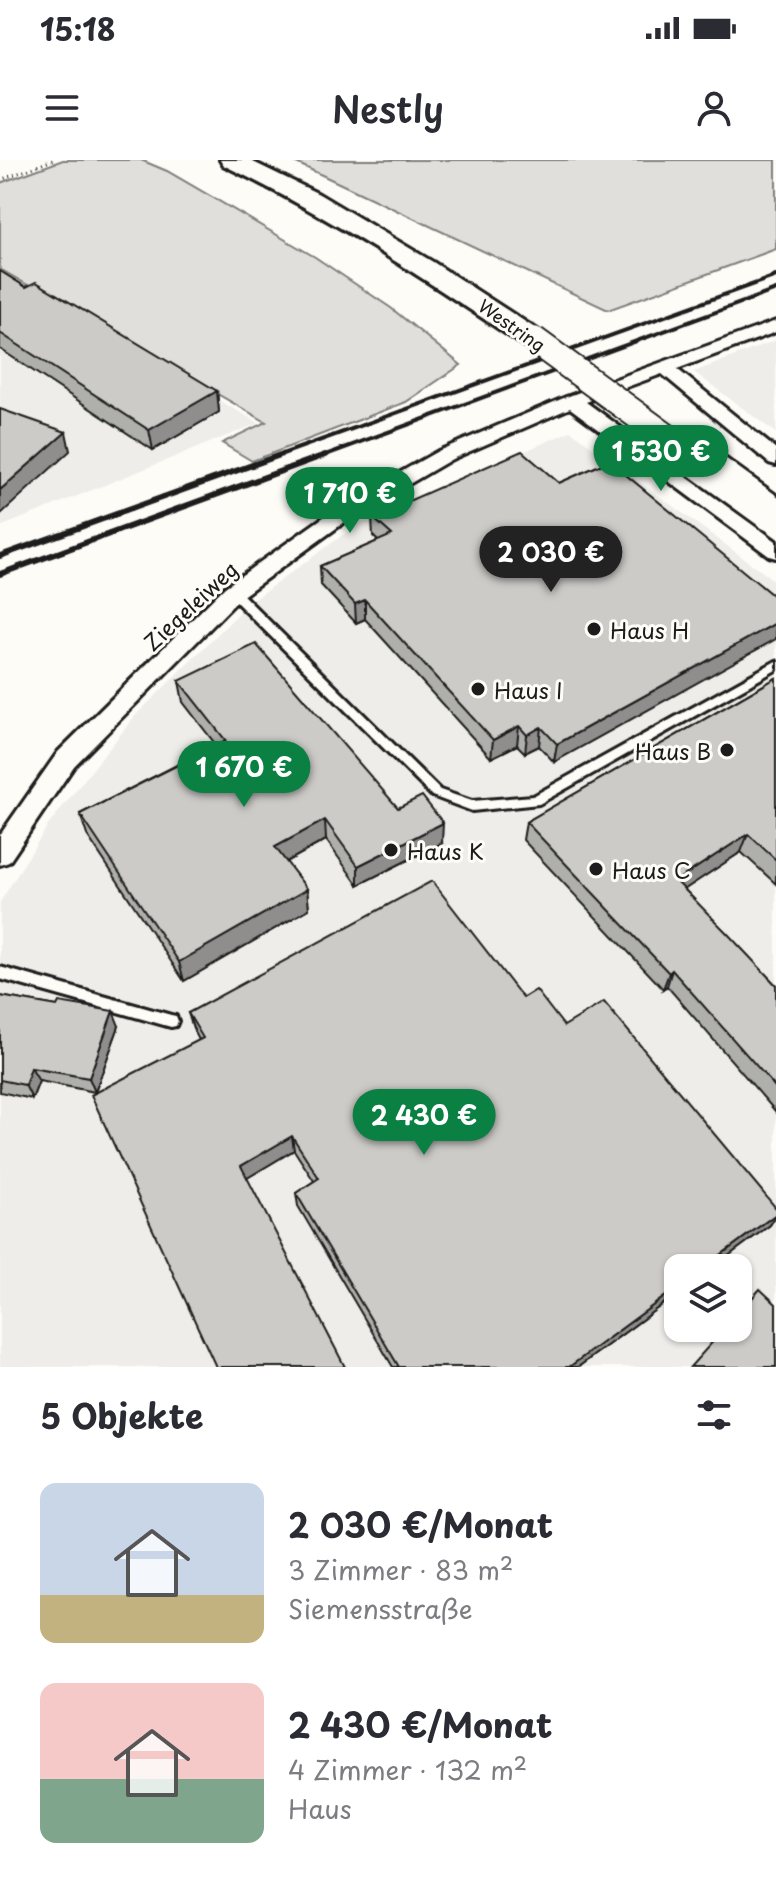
<!DOCTYPE html>
<html lang="de">
<meta charset="utf-8">
<style>
body{margin:0;font-family:"Playpen Sans",sans-serif;background:#f2f2f3;color:#2b2b33;height:100vh;display:flex;flex-direction:column;font-size:30px;white-space:nowrap}
*{box-sizing:border-box;margin:0}
p{font-size:26px;color:#7c7c81}
.icon{flex:none;width:44px;height:44px;fill:none;stroke:currentColor;stroke-width:2;stroke-linecap:round;stroke-linejoin:round}
.map{position:relative;height:1207px;overflow:hidden}
.sheet{display:flex;flex-direction:column;background:#fff;flex:1}
.sheet>*{flex:none}
.controls{position:absolute;left:664px;top:1094px;display:grid;gap:16px}
.controls a{display:grid;place-items:center;width:88px;height:88px;border-radius:16px;background:#fff;box-shadow:0 2px 6px #0004;font-size:40px}
.price{position:absolute;translate:-50% -68px;padding:0 18px;border-radius:28px;background:#0b8043;color:#fff;font-size:26px;line-height:52px;filter:drop-shadow(0 2px 4px #0008)}
.price::after{content:'';position:absolute;left:50%;top:48px;width:24px;height:18px;margin-left:-12px;background:inherit;clip-path:polygon(0 0,100% 0,50% 100%)}
.price.active{background:#222;color:#fff}
ul{padding:0;list-style:none}
li{display:flex;align-items:center;gap:24px;height:200px;padding:0 40px}
li span{display:grid;place-items:center;flex:none;width:224px;height:160px;border-radius:16px;color:#555}
li>.icon{margin-inline-start:auto}
span .icon{width:96px;height:96px;fill:#fffc;stroke-width:1}
li b{font-size:34px}
h2{display:flex;justify-content:space-between;align-items:center;height:96px;padding:0 40px;font-size:34px}
.status{display:flex;justify-content:space-between;align-items:center;height:56px;padding:0 40px;background:#fff;direction:ltr}
.status svg{height:22px;fill:currentColor}
header{display:flex;justify-content:space-between;align-items:center;height:104px;padding:0 40px;background:#fff;font-size:36px;font-weight:600}
.map>svg:first-child{display:block}
</style>
<div class="status"><b>15:18</b><svg viewBox="0 0 49 12"><path d="M0 12V9h3v3zM5 12V6h3v6zM10 12V3h3v9zM15 12V0h3v12zM26 1h20v11H26zM47 4h2v5h-2z"/></svg></div>
<header><svg class="icon" aria-label="menu" viewBox="0 0 24 24"><path d="M4 6h16M4 12h16M4 18h16"/></svg>Nestly<svg class="icon" aria-label="person" viewBox="0 0 24 24"><circle cx="12" cy="8" r="4"/><path d="M4 21q1-7 8-7t8 7"/></svg></header>
<div class="map">
<svg width="776" height="1207" viewBox="0 0 776 1207">
<rect width="100%" height="100%" fill="#fdfcf7"/>
<filter id="ink" filterUnits="userSpaceOnUse"><feTurbulence type="fractalNoise" baseFrequency=".0125" numOctaves="2"/><feDisplacementMap in="SourceGraphic" scale="16" xChannelSelector="R" yChannelSelector="G"/><feConvolveMatrix kernelMatrix="1 2 1 2 8 2 1 2 1" color-interpolation-filters="sRGB"/></filter>
<g filter="url(#ink)">
<!-- built -->
<g fill="#eeede9" fill-rule="evenodd">
<path d="M0 116 259 263 0 367Z"/>
<path d="M776 180V273L694 212Z"/>
<path d="M571 271 776 422V1207H0V742L49 664 135 556 248 444 358 364ZM678 1108H738V1168H678Z"/>
</g>
<!-- green -->
<g fill="#e0dfdb" stroke="#7e7e7c" stroke-width="2">
<path d="M63 0H141L167 11 315 97 391 148 461 205 406 242 252 301 222 283 266 262 0 109V23Z"/>
<path d="M290 0H776V89L608 150Z"/>
</g>
<g fill="none" stroke-linecap="round" stroke-linejoin="round">
<defs>
<g id="service">
<path d="M233 428 237 429 440 630 472 641 533 636 776 501V510L539 644 472 651 432 636 229 435 228 432Z"/>
<path d="M0 807 171 855 176 856 178 861 176 866 171 867 0 819Z"/>
</g>
<path id="minor" d="M776 161V172L677 209 776 289V305L769 303 662 214 586 242 776 381V398L769 396 570 248 452 299 349 359 241 437 74 606 9 702 0 705V675L58 592 225 427 335 349 438 291 566 237Z"/>
<path id="primary" d="M220 0H249L319 34 433 102 544 174 548 180 544 186 534 188 524 186C427 120 329 56 223 5Z"/>
</defs>
<!-- service casing -->
<use href="#service" stroke="#1c1c1c" stroke-width="6"/>
<!-- minor casing -->
<use href="#minor" stroke="#1c1c1c" stroke-width="6"/>
<!-- primary casing -->
<use href="#primary" stroke="#1c1c1c" stroke-width="6"/>
<!-- path -->
<path stroke="#1c1c1c" stroke-width="3" stroke-dasharray="1 4" stroke-linecap="butt" d="M0 20 53 0"/>
<!-- service -->
<use href="#service" fill="#fdfcf7" fill-rule="evenodd"/>
<!-- minor -->
<use href="#minor" fill="#fdfcf7" fill-rule="evenodd"/>
<!-- primary -->
<use href="#primary" fill="#fdfcf7" fill-rule="evenodd"/>
<!-- rail-far1 -->
<g stroke="#1c1c1c" stroke-width="4">
<path d="M274 297 776 116"/>
<path d="M320 297 776 130"/>
</g>
<!-- rail -->
<g stroke="#1c1c1c" stroke-width="6">
<path d="M0 396 280 295"/>
<path d="M0 414 325 295"/>
</g>
<defs>
<path id="primary-bridge-far1" d="M534 180 694 297"/>
<path id="primary-bridge" d="M691 295 771 353"/>
</defs>
<!-- primary-bridge-far1 casing -->
<use href="#primary-bridge-far1" stroke="#1c1c1c" stroke-width="30" stroke-linecap="butt"/>
<!-- primary-bridge casing -->
<use href="#primary-bridge" stroke="#1c1c1c" stroke-width="41" stroke-linecap="butt"/>
<!-- primary-bridge-far1 -->
<use href="#primary-bridge-far1" stroke="#fdfcf7" stroke-width="26"/>
<!-- primary-bridge -->
<use href="#primary-bridge" stroke="#fdfcf7" stroke-width="35"/>
</g>
<!-- wall -->
<g fill="#afafac" stroke="#1c1c1c" stroke-width="2">
<path d="M0 111 26 127 217 231 219 252 153 290 0 189Z"/>
<path d="M609 301 554 602 539 586 525 593 517 585 491 598 365 459 356 463 321 425 320 406 378 381 373 376 372 357 559 323Z"/>
<path d="M776 518V724L741 692 684 729 776 825V952L667 826 663 829 523 680 526 662Z"/>
<path d="M179 521 398 648 442 683 358 725 326 680 286 702 307 729 309 749 184 821 87 675 80 654 216 585 183 542Z"/>
<path d="M0 836 57 846 119 866 95 932 39 921 32 939 0 932Z"/>
<path d="M523 838 564 866 776 1048V1056L770 1065 578 1207H393L298 1046 296 1033 314 1021 294 990 247 1018 216 1207 199 880 193 868 188 853Z"/>
</g>
<!-- shaded-wall -->
<g fill="#8f8e8c" stroke="#1c1c1c" stroke-width="2">
<path d="M217 231 219 252 153 290 149 270Z"/>
<path d="M66 272 70 291 1 354 0 350V330Z"/>
<path d="M365 440V459L356 463 355 444Z"/>
<path d="M776 463V479L554 602 557 584Z"/>
<path d="M519 566 517 585 491 598 493 580Z"/>
<path d="M541 567 539 586 525 593 527 575Z"/>
<path d="M325 660 326 680 277 707 275 687Z"/>
<path d="M443 663 442 683 358 725V706Z"/>
<path d="M748 674 741 692 670 739 676 721Z"/>
<path d="M307 729 309 749 184 821 179 802Z"/>
<path d="M672 810 667 826 663 829 669 813Z"/>
<path d="M113 851 119 866 95 932 89 918Z"/>
<path d="M31 908 39 921 32 939 25 925Z"/>
<path d="M292 976 294 990 244 1020 241 1006Z"/>
<path d="M776 1054 770 1065 712 1108H703Z"/>
<path d="M678 1127V1133L578 1207H569Z"/>
</g>
<!-- building -->
<g fill="#cccbc8" stroke="#1c1c1c" stroke-width="2">
<path d="M0 111 26 127 36 122 217 231 149 270 0 173Z"/>
<path d="M0 249 66 272 0 330Z"/>
<path d="M522 291 559 323 609 301 776 438V463L557 584 541 567 527 575 519 566 493 580 365 440 355 444 320 406 392 375 372 357Z"/>
<path d="M256 484 398 648 422 636 443 663 358 706 325 660 275 687 307 729 179 802 80 654 226 581 179 521Z"/>
<path d="M776 518V700L748 674 676 721 727 773 776 825V928L672 810 669 813 526 662Z"/>
<path d="M432 721 523 838 536 830 564 866 604 842 776 1048V1054L703 1108H678V1127L569 1207H399L296 1033 319 1018 292 976 241 1006 345 1207H216L91 935 203 878 188 853Z"/>
<path d="M0 836 57 846 59 842 113 851 89 918 31 908 25 925 0 920Z"/>
<path d="M760 1129 776 1144V1207H690L725 1168H738V1154Z"/>
</g>
</g>
<!-- markers -->
<g fill="#1c1c1c" stroke="#fdfcf7" stroke-width="3">
<circle cx="594" cy="469" r="8"/>
<circle cx="478" cy="529" r="8"/>
<circle cx="727" cy="590" r="8"/>
<circle cx="391" cy="690" r="8"/>
<circle cx="596" cy="709" r="8"/>
</g>
<g text-anchor="middle" dominant-baseline="central" stroke-width="6" stroke-linejoin="round" paint-order="stroke">
<!-- far-street labels -->
<g font-size="18" fill="#1c1c1c" stroke="#fdfcf7">
<text transform="translate(512 165) rotate(35)">Westring</text>
</g>
<!-- street labels -->
<g font-size="22" fill="#1c1c1c" stroke="#fdfcf7">
<text transform="translate(190 445) rotate(-43)">Ziegeleiweg</text>
</g>
<!-- poi labels -->
<g font-size="22" fill="#1c1c1c" stroke="#fdfcf7" text-anchor="start">
<text x="610" y="469">Haus H</text>
<text x="494" y="529">Haus I</text>
<text x="711" y="590" text-anchor="end">Haus B</text>
<text x="407" y="690">Haus K</text>
<text x="612" y="709">Haus C</text>
</g>
</g>
</svg>
<div class="controls">
<a><svg class="icon" aria-label="layers" viewBox="0 0 24 24"><path d="M12 4l9 5-9 5-9-5zM3 14l9 5 9-5"/></svg></a>
</div>
<b class="price" style="left:661px;top:333px">1 530 €</b>
<b class="price" style="left:350px;top:375px">1 710 €</b>
<b class="price active" style="left:551px;top:434px">2 030 €</b>
<b class="price" style="left:244px;top:649px">1 670 €</b>
<b class="price" style="left:424px;top:997px">2 430 €</b>
</div>
<section class="sheet">
<h2>5 Objekte<svg class="icon" aria-label="filters" viewBox="0 0 24 24"><path d="M4 7h16M4 17h16"/><circle cx="9" cy="7" r="2"/><circle cx="15" cy="17" r="2"/></svg></h2>
<ul>
<li><span style="background:linear-gradient(#c9d6e8 70%,#c2b280 0)"><svg class="icon" aria-label="home" viewBox="0 0 24 24"><path d="M3 11l9-7 9 7M6 9v11h12V9"/></svg></span><div><b>2 030 €/Monat</b><p>3 Zimmer · 83 m²</p><p>Siemensstraße</p></div></li>
<li><span style="background:linear-gradient(#f6c9c9 60%,#7fa58c 0)"><svg class="icon" aria-label="home" viewBox="0 0 24 24"><path d="M3 11l9-7 9 7M6 9v11h12V9"/></svg></span><div><b>2 430 €/Monat</b><p>4 Zimmer · 132 m²</p><p>Haus</p></div></li>
</ul>
</section>
